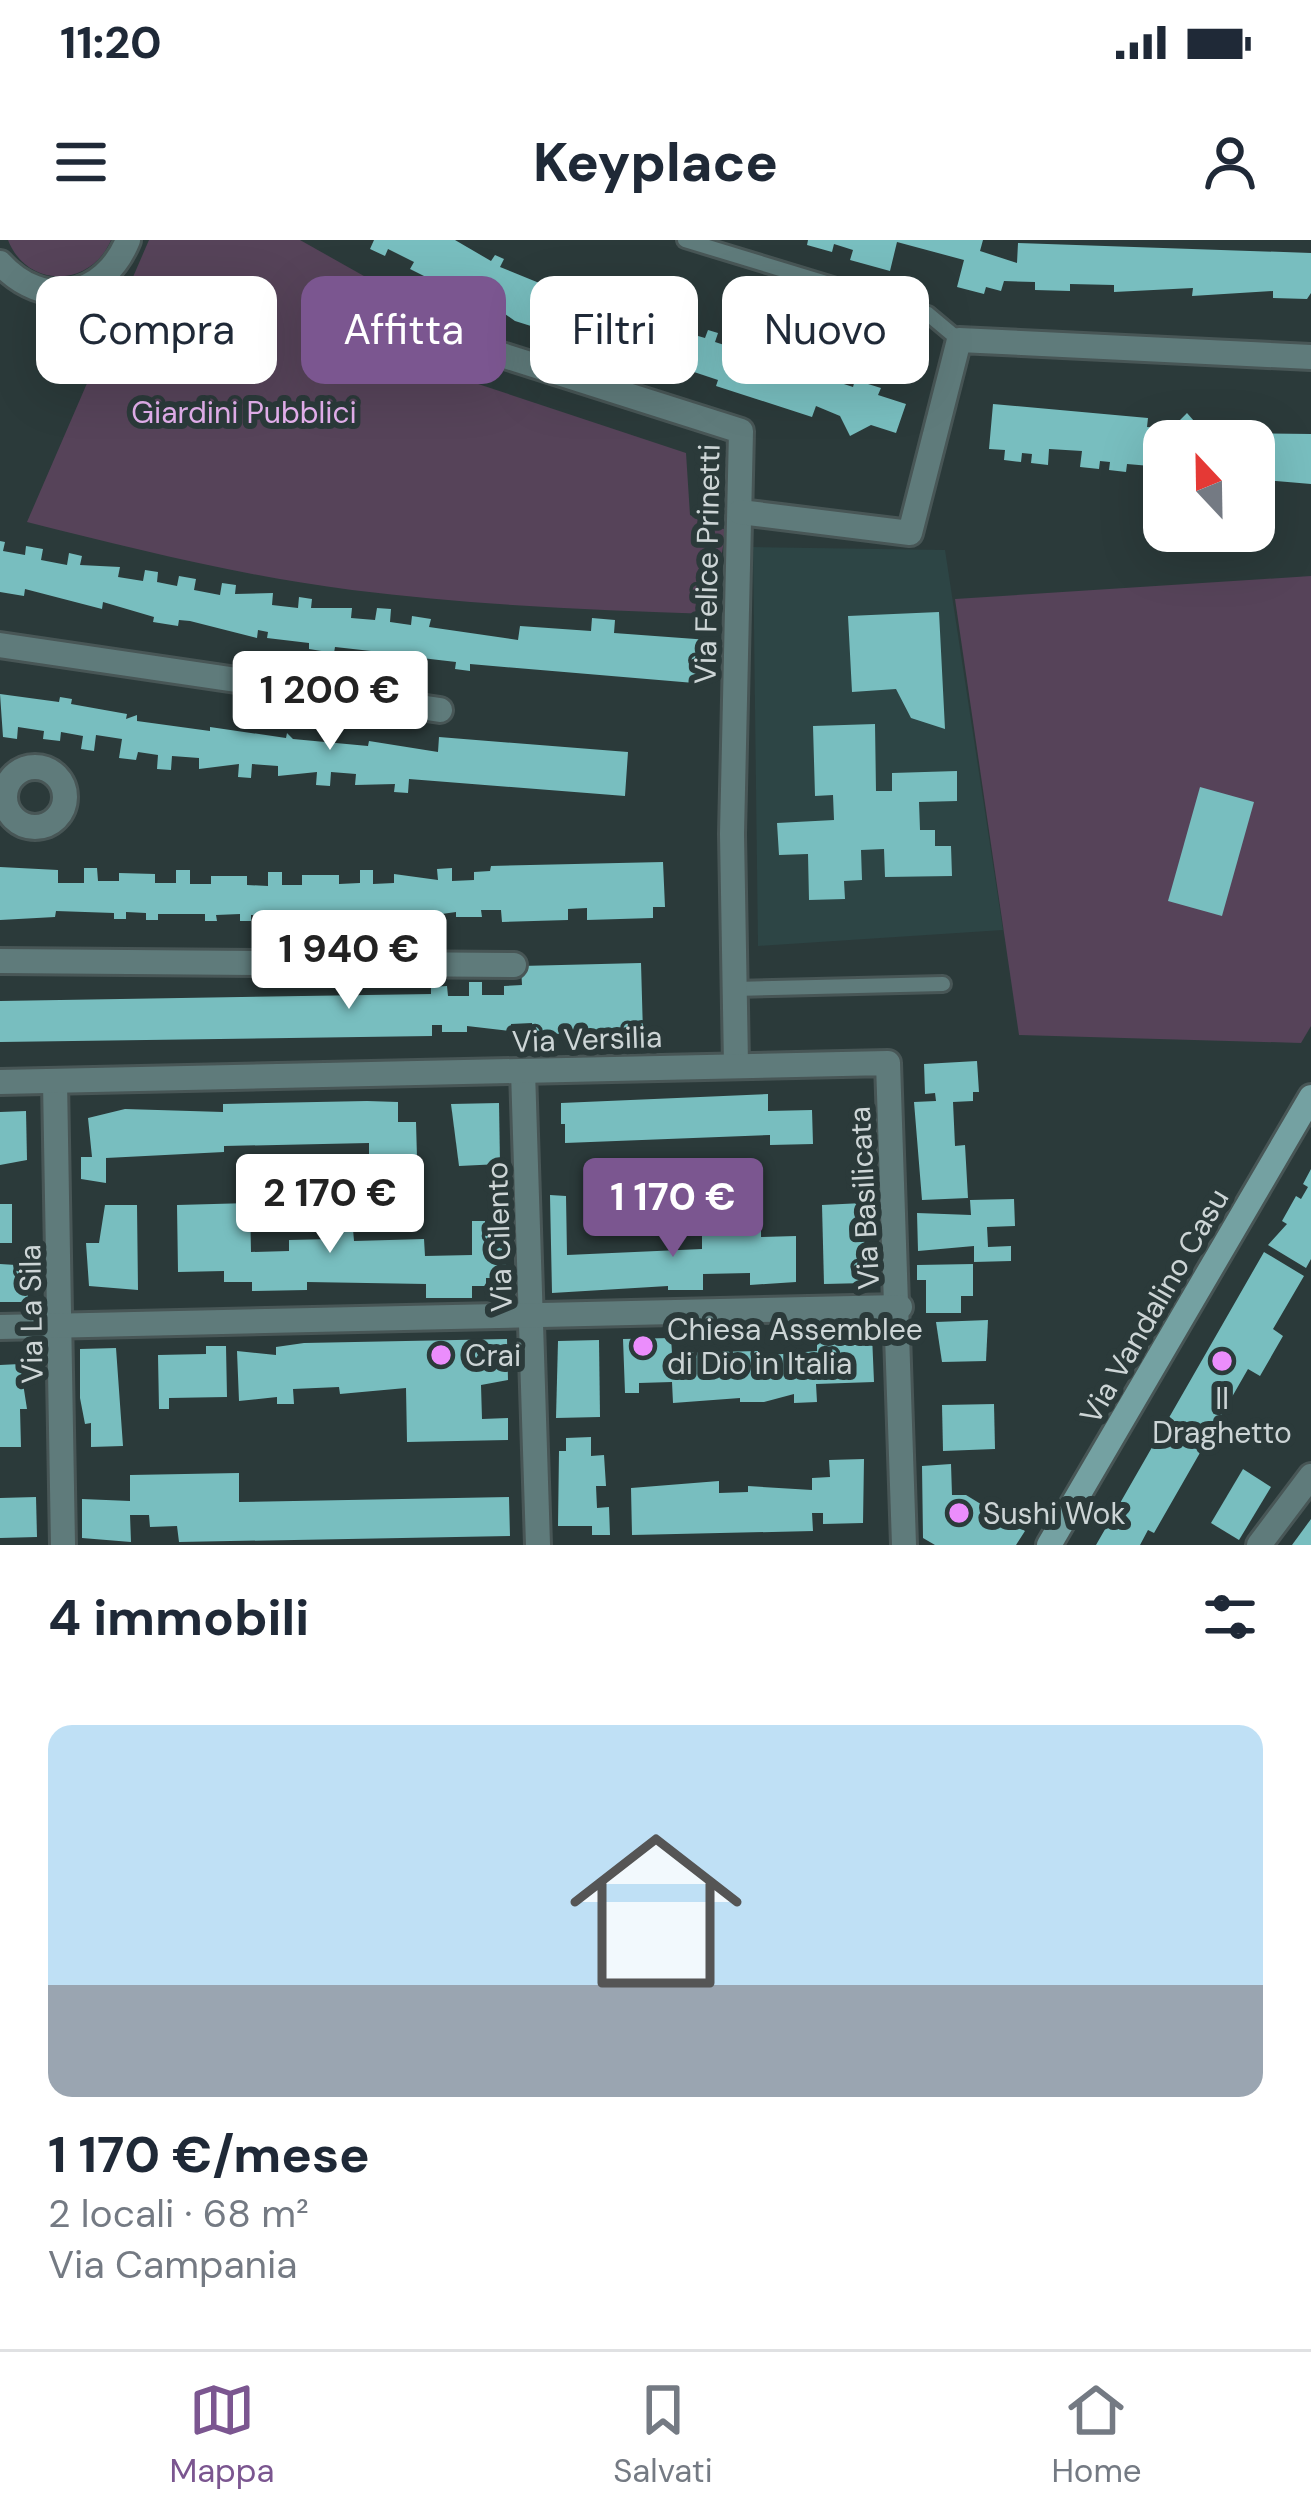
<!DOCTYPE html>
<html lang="it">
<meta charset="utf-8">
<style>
body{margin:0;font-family:"DM Sans",sans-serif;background:#f2f2f3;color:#1f2937;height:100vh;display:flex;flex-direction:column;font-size:45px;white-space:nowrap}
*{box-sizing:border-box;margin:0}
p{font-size:39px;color:#747a83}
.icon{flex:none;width:66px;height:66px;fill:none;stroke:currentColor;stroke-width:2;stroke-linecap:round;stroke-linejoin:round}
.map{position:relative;height:1305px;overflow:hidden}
.drawer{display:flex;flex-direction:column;background:#fff;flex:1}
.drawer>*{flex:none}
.guide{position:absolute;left:36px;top:36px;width:1239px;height:108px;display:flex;gap:24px}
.needle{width:78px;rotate:338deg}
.controls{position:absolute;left:1143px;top:180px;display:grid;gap:24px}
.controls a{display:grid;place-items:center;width:132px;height:132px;border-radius:24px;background:#fff;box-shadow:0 12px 48px #0002;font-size:60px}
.price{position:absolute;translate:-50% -102px;padding:0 27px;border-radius:12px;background:#fff;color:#222;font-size:39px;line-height:78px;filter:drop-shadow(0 3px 6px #0008)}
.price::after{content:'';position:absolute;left:50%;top:72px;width:36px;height:27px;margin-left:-18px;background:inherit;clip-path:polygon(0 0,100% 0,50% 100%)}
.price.on{background:#7b5690;color:#fff}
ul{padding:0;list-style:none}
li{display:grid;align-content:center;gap:24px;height:636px;padding:0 48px}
li span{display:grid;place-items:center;height:372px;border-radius:24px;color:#555}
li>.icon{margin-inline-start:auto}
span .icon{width:216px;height:216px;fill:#fffc;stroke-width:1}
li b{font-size:51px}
h2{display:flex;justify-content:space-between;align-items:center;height:144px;padding:0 48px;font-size:51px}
.tag{padding:0 42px;border-radius:24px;background:#fff;box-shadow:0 12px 48px #0002;font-size:42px;line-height:108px}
.tag.on{background:#7b5690;color:#fff}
.status{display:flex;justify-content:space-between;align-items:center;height:84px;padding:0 60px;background:#fff;direction:ltr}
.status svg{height:33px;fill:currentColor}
header{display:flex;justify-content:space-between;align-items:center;height:156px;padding:0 48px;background:#fff;font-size:54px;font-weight:800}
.dock{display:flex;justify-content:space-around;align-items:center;height:168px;border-top:3px solid #e0e1e3;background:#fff;font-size:33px;color:#747a83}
.dock a{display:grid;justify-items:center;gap:6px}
.dock .on{color:#7b5690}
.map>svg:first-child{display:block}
</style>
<div class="status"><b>11:20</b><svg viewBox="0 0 49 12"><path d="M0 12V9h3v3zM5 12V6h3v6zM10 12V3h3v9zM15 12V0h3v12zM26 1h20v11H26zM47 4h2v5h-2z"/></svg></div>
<header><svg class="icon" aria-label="menu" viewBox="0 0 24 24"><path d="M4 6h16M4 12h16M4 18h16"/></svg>Keyplace<svg class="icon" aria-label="person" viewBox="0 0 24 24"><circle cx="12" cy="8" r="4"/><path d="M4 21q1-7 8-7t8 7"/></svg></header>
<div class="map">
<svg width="1311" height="1305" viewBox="0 0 1311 1305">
<rect width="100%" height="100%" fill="#2b3a3a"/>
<!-- built -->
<path fill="#2d4545" d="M753 307 945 310 1003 690 758 706Z"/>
<!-- green -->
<g fill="#564359">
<path d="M8 0H111C91 48 27 49 8 0Z"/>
<path d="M149 0H300L387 49 379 92 398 86 468 116 460 138 686 213 690 275 726 290 711 374C591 370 471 365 352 350 242 336 135 309 27 282Z"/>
<path d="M1311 336V786L1301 803 1019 795 955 359Z"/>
</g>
<!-- building -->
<g fill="#78bebf">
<path d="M374 0H455L491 21 495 15 504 19 500 27 554 49 575 46 572 56 615 64 613 70 637 77 640 68 648 70 646 81 705 98 708 90 718 93 715 102 786 125 789 116 798 119 795 128 853 147 855 140 881 148 878 155 906 164 896 193 871 185 850 196 840 176 816 166 812 177 716 146 718 140 691 131 688 138 641 122 644 115 616 106 614 114 591 106 593 101 552 85 550 92 515 81 472 51 468 58 410 29 414 22 388 9 385 16 370 9Z"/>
<path d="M808 0H983L980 11 1017 23 1018 3 1311 13V53L1307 59 1273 58V51L1192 56 1193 48 1114 52V45L1070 44V51L1035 50V42L1004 41 1001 51 986 47 984 54 957 47 964 20 897 2 890 31 850 20 853 10 834 4 832 12 807 5Z"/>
<path d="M993 164 1148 178 1147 187 1160 188 1169 180 1174 186 1187 173 1201 189 1206 184 1214 193 1311 194V244L1254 239V201H1164L1162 227 1127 224 1126 232 1109 230 1110 222 1100 221 1099 229 1080 227 1082 211 1049 209 1048 225 1031 223 1032 214 1022 213 1021 222 1004 220 1005 210 989 209Z"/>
<path d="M0 301 5 302 3 311 25 315 26 306 43 309 41 320 67 325 69 313 82 316 80 325 120 327 118 337 143 341 145 330 158 332 157 342 177 346 179 336 196 339 194 350 220 355 222 343 236 345 235 354 273 353 272 365 298 368 299 357 312 359 311 368H352L351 378 375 380 377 368 391 369 390 382 411 385 412 376 431 379 429 387 518 400 520 386 591 391 592 378 615 380 614 393 709 400 706 444 470 424V431L455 429 456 422 413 417 412 423 397 421 398 414 335 407 334 413 309 409V403L267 398 268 392 258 390 257 398 190 381 179 380 178 386 153 382 154 377 103 362 102 369 25 349 24 356 0 352Z"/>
<path d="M939 372 945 489 911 478 896 449 852 452 848 376Z"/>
<path d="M0 454 59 462 60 457 72 459 71 464 127 474 126 479 137 475V481L210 491V487L286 498 287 493 293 499 368 506 369 501 438 512 439 497 628 512 625 556 409 539 408 553 394 552 395 544 355 545 356 534 331 532 330 546 316 545 317 532 278 536V526L252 524 251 538 238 537 239 524 199 529V518L172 516 171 530 157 529 158 515 138 512 136 520 119 518 122 499 96 495 94 511 81 509 83 496 61 492 60 501 43 499 44 491 18 487 17 499 3 497Z"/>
<path d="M875 484 876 551H892V533L957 531V561L919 562 920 590H935V606H951L952 636 885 637 884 609 861 610 862 640 844 641 845 659 809 660 808 614 779 615 777 583 834 580 833 555 815 556 813 486Z"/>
<path d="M1200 547 1254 562 1222 676 1168 661Z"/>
<path d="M663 622 665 667H653V678L587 680V668L568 669V680L502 682 501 670H481L482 677H456V672L413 678V670L403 671V678L377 679 376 673 333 680V673H310V681L298 682 297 674 251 675V681H240V674L216 675 217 681H205V674H158V680H146V673L126 672V679H114V673L56 671 55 677 0 680V627L58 630V643H84V628H97L98 641H119V633L155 634V643H176V630H190V644H211V636H247V645L268 646V632H282V645H302V635H339V644L360 643V630H373V644L394 643V634L438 640 437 629 452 628V641L474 640V632L490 631 491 626Z"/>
<path d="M641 723 643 793 532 794V783L511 784V791L467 786V792H442V785H432V796L0 802V761L431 754V747L447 746 448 756H469V742H482V755H504V746L522 745 521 726Z"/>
<path d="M977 821 979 852H973V861L953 862 955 906 965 905 968 958 922 960 914 862 936 861 935 853 925 854 924 824Z"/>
<path d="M768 854V871L812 870 813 904 770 905V895L565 903V884H561V863Z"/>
<path d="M367 861 398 862V882H416L417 918 369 919V903L224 906V912L106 918V943L81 939V917H92L88 878 125 869 223 872V864Z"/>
<path d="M499 863 500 924 459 926 451 864Z"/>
<path d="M26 871 27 920 0 925V872Z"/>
<path d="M1311 929V1019L1306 1028 1268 1005 1287 984 1282 981 1296 956 1301 959 1308 947 1303 944Z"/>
<path d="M550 955 566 956 567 1015 702 1009V983H761V997L796 996V1042L750 1045V1033L703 1034V1050H668V1046L552 1053Z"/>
<path d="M1014 959 1015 986 987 987 988 1007 1011 1006V1021L974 1022V1006L918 1011 917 973 971 975 970 960Z"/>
<path d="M250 963 251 1012 289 1011V1000L333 999 332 990 353 989 354 1001 424 999 425 1016 472 1015V981H485V988H505L506 1038H486V1046H472V1058H426V1044L307 1042V1050L252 1051V1042H224V1031L178 1032 177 965Z"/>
<path d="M863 963 866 1043 824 1044 822 965Z"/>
<rect x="0" y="964" width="12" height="39"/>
<path d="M105 965H137L138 1050 89 1046 86 1003H99Z"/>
<path d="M1264 1012 1304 1036 1273 1089 1283 1096 1260 1136 1248 1129 1154 1293 1148 1290 1140 1305H1096Z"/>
<path d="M0 1024 32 1026 27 1062H0Z"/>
<path d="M973 1024V1056H961V1073H926V1040H917V1025Z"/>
<path d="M988 1080 986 1121 942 1122 936 1082Z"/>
<path d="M872 1095 874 1142 816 1144 817 1162 794 1163V1154L764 1162H740V1158L673 1163 672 1142 639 1143V1153H625L623 1099 671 1098 672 1113 758 1111V1116L817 1111V1096Z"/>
<path d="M507 1099 508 1140 481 1145 482 1179 508 1178V1200L407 1202 406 1148 340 1154 339 1147 293 1149 294 1164H277V1157L239 1161 237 1111 276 1115V1107L304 1103Z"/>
<path d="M599 1100 600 1177 556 1178 558 1101Z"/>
<path d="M206 1106H226L227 1157 169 1158V1169H159L158 1115 206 1114Z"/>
<path d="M116 1108 123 1206 91 1207V1183L85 1184 80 1158V1109Z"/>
<path d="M20 1124 27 1169H20L21 1207H0V1125Z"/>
<path d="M994 1164 995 1209 943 1211 942 1165Z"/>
<path d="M591 1197V1216L604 1215 606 1246H596L597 1268 609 1267 610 1295H592V1286H558L559 1211H566V1198Z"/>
<path d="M864 1219 863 1283 823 1284V1273H812L813 1291 632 1295 631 1248 719 1241V1253L748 1252V1246L812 1250V1238L830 1237 829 1220Z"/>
<path d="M951 1224 952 1255H966L1025 1291 1016 1305H935L923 1298 922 1226Z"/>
<path d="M1243 1229 1271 1247 1239 1300 1211 1283Z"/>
<path d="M239 1233V1262L509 1257 510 1296 179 1302 177 1286 150 1287 149 1275H130L131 1302 82 1298V1259L130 1261V1235Z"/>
<path d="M36 1257 37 1297 0 1298V1258Z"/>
<path d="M1311 1279V1305H1292Z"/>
</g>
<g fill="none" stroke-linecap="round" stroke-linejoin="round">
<defs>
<g id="lane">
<path d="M685 0 928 74 959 100"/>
<path d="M734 749 943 744"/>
</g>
<g id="street">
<path d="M0 23C43 70 104 59 128 0"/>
<path d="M398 56 486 110 741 191 732 594 736 825"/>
<path d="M740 272 910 293 959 100 1311 117"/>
<path d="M0 405 440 470"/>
<circle cx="35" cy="557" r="30"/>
<path d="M0 721 514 725"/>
<path d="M523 831 538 1305"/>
<path d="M55 841 63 1305"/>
<path d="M0 842 888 823 904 1305"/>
<path d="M0 1087 900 1067"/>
<path d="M1259 1305 1311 1236"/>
</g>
<path id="secondary" d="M1049 1305 1311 857"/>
</defs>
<!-- lane casing -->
<use href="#lane" stroke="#485656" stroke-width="20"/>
<!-- street casing -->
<use href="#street" stroke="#485656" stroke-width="30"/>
<!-- secondary casing -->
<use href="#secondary" stroke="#485656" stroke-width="30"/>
<!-- lane -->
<use href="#lane" stroke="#5f7b7b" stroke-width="14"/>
<!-- street -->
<use href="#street" stroke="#5f7b7b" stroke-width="24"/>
<!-- secondary -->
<use href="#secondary" stroke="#74a1a2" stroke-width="24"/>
</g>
<!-- markers -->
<g fill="#eb8dfc" stroke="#2b3a3a" stroke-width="4.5">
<circle cx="643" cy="1106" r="12"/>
<circle cx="441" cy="1115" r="12"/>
<circle cx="1222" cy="1121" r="12"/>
<circle cx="959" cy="1273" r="12"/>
</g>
<g text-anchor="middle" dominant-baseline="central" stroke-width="12" stroke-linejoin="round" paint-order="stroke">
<!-- park labels -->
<g font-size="30" fill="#e4b0ed" stroke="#2b3a3a">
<text x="244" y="172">Giardini Pubblici</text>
</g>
<!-- street labels -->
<g font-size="30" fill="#cdd5d6" stroke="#2b3a3a">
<text transform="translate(707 324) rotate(-89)">Via Felice Prinetti</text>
<text transform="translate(587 799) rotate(-2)">Via Versilia</text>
<text transform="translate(864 958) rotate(-93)">Via Basilicata</text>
<text transform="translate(499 997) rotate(-92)">Via Cilento</text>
<text transform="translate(1154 1066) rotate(-60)">Via Vandalino Casu</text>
<text transform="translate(31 1074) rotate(-91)">Via La Sila</text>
</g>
<!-- poi labels -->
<g font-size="30" fill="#cdd5d6" stroke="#2b3a3a" text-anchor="start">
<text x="667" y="1089">Chiesa Assemblee<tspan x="667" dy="34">di Dio in Italia</tspan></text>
<text x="465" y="1115">Crai</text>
<text x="1222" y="1158" text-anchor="middle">Il<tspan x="1222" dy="34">Draghetto</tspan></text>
<text x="983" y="1273">Sushi Wok</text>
</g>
</g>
</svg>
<div class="controls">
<a><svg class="needle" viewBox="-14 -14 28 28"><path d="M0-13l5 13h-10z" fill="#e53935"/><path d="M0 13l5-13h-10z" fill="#747a83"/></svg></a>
</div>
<b class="price" style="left:330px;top:513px">1 200 €</b>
<b class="price" style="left:349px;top:772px">1 940 €</b>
<b class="price" style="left:330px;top:1016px">2 170 €</b>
<b class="price on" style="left:673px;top:1020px">1 170 €</b>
<div class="guide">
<a class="tag">Compra</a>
<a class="tag on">Affitta</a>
<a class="tag">Filtri</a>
<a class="tag">Nuovo</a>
</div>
</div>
<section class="drawer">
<h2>4 immobili<svg class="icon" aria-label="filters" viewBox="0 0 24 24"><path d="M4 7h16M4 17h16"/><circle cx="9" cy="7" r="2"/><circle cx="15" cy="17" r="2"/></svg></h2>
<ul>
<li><span style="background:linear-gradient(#bfe0f5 70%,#9aa5b1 0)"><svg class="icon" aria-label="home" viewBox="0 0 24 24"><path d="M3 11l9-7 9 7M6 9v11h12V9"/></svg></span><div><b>1 170 €/mese</b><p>2 locali · 68 m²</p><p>Via Campania</p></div></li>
</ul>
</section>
<nav class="dock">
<a class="on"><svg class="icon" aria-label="map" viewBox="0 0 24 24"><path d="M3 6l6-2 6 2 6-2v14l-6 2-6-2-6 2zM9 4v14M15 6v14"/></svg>Mappa</a>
<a><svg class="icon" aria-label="saved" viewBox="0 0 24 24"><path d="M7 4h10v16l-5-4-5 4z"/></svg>Salvati</a>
<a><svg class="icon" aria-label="home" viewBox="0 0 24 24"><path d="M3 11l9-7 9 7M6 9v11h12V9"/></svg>Home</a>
</nav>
